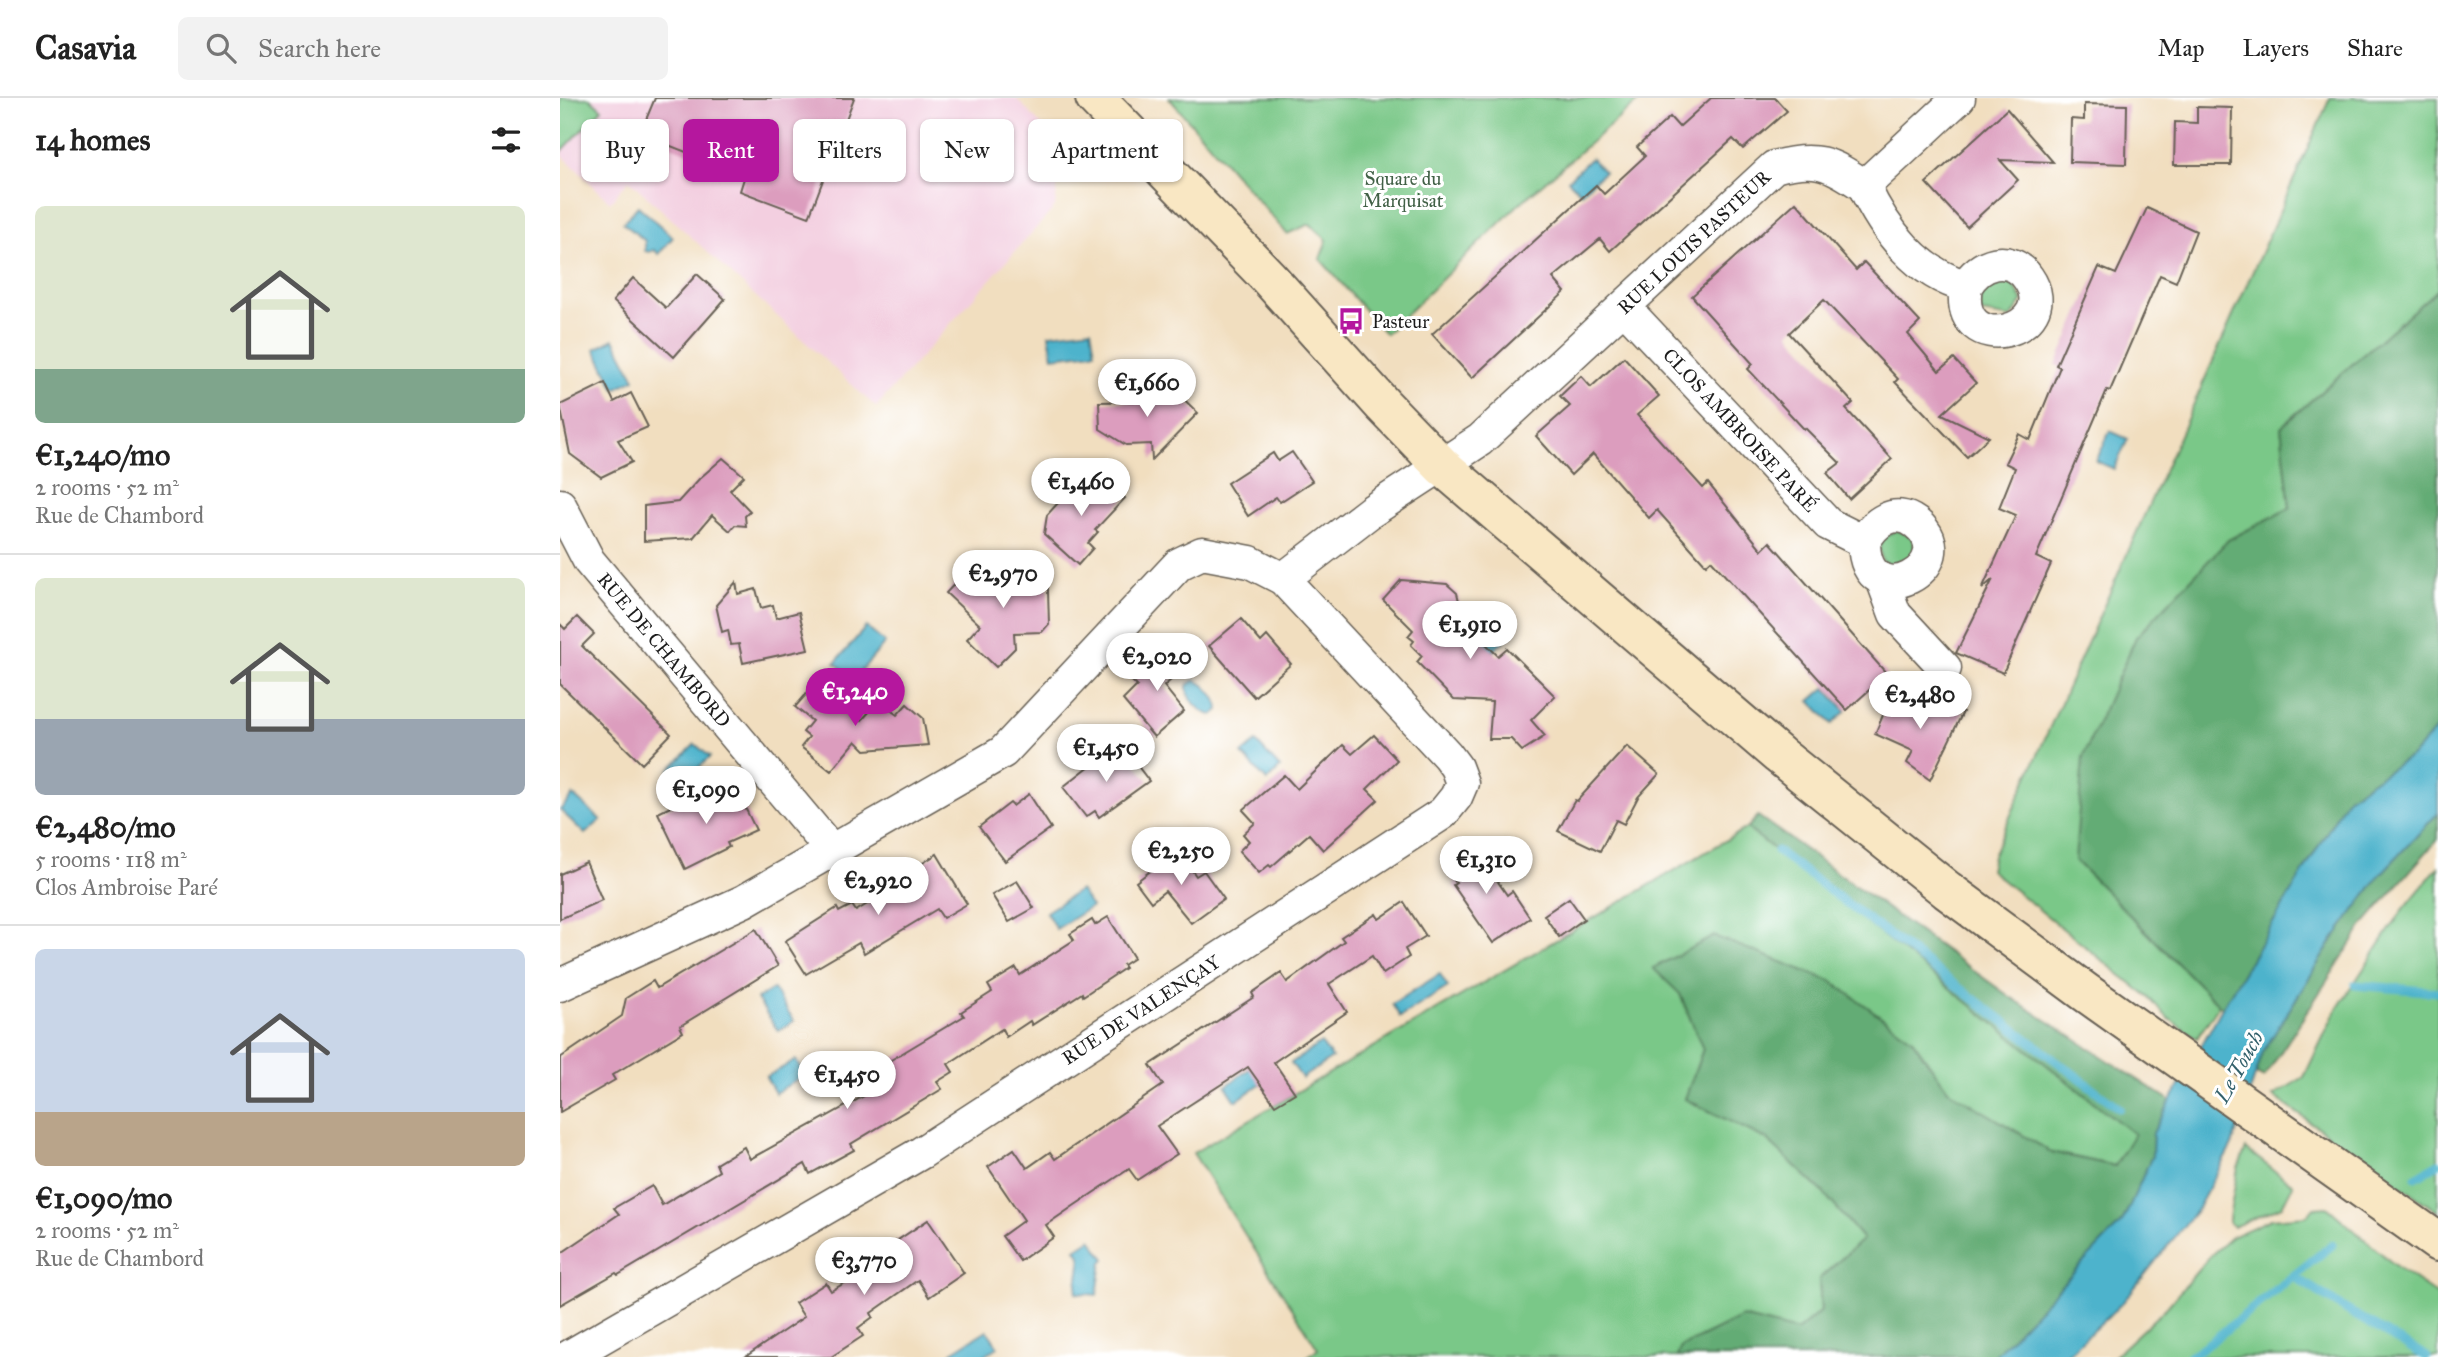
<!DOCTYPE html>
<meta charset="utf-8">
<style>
body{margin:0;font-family:"IM FELL Great Primer",serif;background:#f2f2f2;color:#222;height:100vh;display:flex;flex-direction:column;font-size:26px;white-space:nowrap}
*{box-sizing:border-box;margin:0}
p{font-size:23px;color:#767676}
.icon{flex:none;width:38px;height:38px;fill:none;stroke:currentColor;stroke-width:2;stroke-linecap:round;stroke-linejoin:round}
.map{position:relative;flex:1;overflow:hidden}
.sheet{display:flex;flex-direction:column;background:#fff;width:560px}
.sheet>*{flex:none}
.hud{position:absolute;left:21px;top:21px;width:665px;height:63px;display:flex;gap:14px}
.price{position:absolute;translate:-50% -60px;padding:0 16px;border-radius:24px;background:#fff;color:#222;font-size:23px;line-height:46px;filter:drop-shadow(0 2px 4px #0008)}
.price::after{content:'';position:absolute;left:50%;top:42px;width:21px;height:16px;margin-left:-10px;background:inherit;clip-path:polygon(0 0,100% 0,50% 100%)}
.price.on{background:#b5179e;color:#fff}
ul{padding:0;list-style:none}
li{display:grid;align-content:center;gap:14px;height:371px;padding:0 35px}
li+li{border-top:2px solid #e0e0e0}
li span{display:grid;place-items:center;height:217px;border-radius:10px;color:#555}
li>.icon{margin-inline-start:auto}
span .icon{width:126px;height:126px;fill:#fffc;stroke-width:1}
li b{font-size:30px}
h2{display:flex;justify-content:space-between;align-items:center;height:84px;padding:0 35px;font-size:30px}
.tag{padding:0 24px;border-radius:10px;background:#fff;box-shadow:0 2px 5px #0004;font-size:24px;line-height:63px}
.tag.on{background:#b5179e;color:#fff}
header{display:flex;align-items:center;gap:42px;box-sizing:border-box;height:98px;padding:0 35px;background:#fff;border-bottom:2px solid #e0e0e0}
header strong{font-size:33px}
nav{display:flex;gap:38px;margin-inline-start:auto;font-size:24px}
.search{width:490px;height:63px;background:#f2f2f2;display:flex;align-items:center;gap:18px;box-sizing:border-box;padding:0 24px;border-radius:10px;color:#767676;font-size:26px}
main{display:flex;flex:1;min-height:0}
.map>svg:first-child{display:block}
</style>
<header>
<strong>Casavia</strong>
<div class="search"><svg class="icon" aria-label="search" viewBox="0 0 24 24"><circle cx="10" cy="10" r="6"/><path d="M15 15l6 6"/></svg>Search here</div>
<nav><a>Map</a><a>Layers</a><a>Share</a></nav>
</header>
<main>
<section class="sheet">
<h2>14 homes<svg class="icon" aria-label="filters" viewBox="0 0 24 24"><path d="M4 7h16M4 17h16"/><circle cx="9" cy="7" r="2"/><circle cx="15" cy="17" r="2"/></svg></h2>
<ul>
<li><span style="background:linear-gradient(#dfe7d0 75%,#7fa58c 0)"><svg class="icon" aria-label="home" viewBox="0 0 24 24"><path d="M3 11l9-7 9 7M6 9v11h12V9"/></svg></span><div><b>€1,240/mo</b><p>2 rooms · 52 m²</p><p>Rue de Chambord</p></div></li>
<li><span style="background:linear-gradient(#dfe7d0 65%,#9aa5b1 0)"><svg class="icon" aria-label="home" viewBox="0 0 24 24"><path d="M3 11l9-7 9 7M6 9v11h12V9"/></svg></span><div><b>€2,480/mo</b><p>5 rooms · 118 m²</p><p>Clos Ambroise Paré</p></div></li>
<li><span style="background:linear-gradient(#c9d6e8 75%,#b9a48a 0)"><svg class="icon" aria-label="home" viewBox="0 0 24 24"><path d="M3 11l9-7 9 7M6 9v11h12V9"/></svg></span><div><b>€1,090/mo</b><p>2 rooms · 52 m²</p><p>Rue de Chambord</p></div></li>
</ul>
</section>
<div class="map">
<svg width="1878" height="1259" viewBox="0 0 1878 1259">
<rect width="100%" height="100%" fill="#fff"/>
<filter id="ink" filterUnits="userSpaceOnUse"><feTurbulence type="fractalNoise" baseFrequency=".0143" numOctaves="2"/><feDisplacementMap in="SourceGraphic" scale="14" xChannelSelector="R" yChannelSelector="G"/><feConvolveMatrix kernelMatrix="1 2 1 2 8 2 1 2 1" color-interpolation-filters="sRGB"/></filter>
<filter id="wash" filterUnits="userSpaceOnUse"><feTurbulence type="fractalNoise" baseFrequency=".00686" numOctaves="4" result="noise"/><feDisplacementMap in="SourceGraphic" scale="28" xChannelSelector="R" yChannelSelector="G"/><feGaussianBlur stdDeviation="1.57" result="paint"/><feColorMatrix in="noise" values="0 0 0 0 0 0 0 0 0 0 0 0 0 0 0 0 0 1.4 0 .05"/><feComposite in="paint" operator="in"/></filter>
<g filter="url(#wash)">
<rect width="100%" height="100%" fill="#f1debf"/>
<!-- built -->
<path fill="#f3cfe0" d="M0 0H456L501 48 509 65 498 83 495 109 316 309 69 82 50 104 0 55Z"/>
<!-- green -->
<g fill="#7ac888" stroke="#4b7252" stroke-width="2">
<path d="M0 0H30L42 11 0 55Z"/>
<path d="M609 0H1082L957 108 826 236 760 161 767 142 750 126 727 136Z"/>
<path d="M1770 0H1878V191L1721 329 1730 410 1668 442 1515 762 1659 907 1637 940 1608 920 1589 900 1430 772 1433 757Z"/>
<path d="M1448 177 1463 203 1451 220 1421 215 1419 186Z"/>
<path d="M1337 432 1352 439 1356 456 1337 470 1322 463C1317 443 1318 441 1337 432Z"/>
<path d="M1187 730 1575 1035 1554 1068 1491 1054 1388 992 1351 940 1120 896 1143 951 1125 1001 1206 1041 1263 1094 1304 1141 1259 1181 1261 1213 1237 1233 1182 1219 1121 1249 1117 1259H747L758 1251 633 1055Z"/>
<path d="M1878 769V1114L1713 998 1744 979 1775 914 1842 813Z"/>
<path d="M1686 1051 1733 1087 1722 1108 1673 1129 1669 1124V1120L1678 1070Z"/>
<path d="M1767 1109 1837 1169 1878 1198V1259H1553L1607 1209 1650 1158 1671 1139 1711 1121 1746 1118 1754 1110Z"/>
</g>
<!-- forest -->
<g fill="#63ac74" stroke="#406448" stroke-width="2">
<path d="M1878 191V629L1854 656 1788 699 1662 910 1515 762 1523 659 1576 539 1668 442 1730 410 1721 329Z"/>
<path d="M1878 715V741L1804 826 1704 980 1696 976 1703 954 1772 843 1819 778Z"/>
<path d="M1198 718 1449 898 1611 1003 1593 1035 1592 1058 1563 1123 1433 1259H1117L1121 1249 1182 1219 1237 1233 1261 1213 1259 1181 1303 1141 1263 1094 1206 1041 1125 1001 1143 951 1120 896 1093 870 1154 838 1271 883 1351 940 1388 992 1491 1054 1555 1068 1574 1036 1187 730Z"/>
</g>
<!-- water -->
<g fill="#4db3cc" stroke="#346874" stroke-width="2">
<path d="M1031 60 1044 74 1021 95 1008 82Z"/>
<path d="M78 108 113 139 99 156 94 152 89 154 85 153V143L63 125Z"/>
<path d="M531 231 535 254 493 259 489 236Z"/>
<path d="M54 241 75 281 55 291 35 251Z"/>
<path d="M1550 333 1568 341 1554 371 1536 363Z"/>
<path d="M943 520 955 532 926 560 915 548Z"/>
<path d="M306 529 325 545 294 581 275 565Z"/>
<path d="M635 582C646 586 659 601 659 612L653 617C641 616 626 599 627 587Z"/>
<path d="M1265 590 1286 613 1272 626 1250 603Z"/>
<path d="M1878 629V715L1819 778 1772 843 1703 954 1672 1047 1638 1110 1563 1204 1505 1259H1433L1563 1123 1592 1058 1593 1035 1662 910 1788 699 1854 656Z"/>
<path d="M696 644 720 670 707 683 682 656Z"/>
<path d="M135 646 150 659 121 686 109 672Z"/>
<path d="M13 697 41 722 25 736 0 712Z"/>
<path d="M520 792 531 809 496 831 486 814Z"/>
<path d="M880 876 888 889 840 919 832 906Z"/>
<path d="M213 891 234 923 218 933 197 901Z"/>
<path d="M761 945 772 960 742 980 731 965Z"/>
<path d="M236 962 245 977 215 995 206 979Z"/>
<path d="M699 964 710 979 676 1003 666 988Z"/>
<path d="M531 1141 545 1161 542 1164 537 1197 516 1195 521 1159 516 1151Z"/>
<path d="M427 1232 438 1249 422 1259H395L392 1254Z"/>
</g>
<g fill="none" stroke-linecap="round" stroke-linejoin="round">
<!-- stream -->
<g stroke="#4db3cc" stroke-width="9">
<path d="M1217 753 1559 1010"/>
<path d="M1795 887 1878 894"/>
<path d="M1856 1079 1878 1066"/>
<path d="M1733 1178 1790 1214 1867 1259"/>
<path d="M1629 1259 1652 1243 1772 1147"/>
</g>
</g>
<g id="blocks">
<!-- building -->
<g fill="#dc9dbe">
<path d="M95 0H294L249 119 180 93 185 77 80 36Z"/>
<path d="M1151 0H1215L1227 13 1183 51 1173 41 1050 153 1040 141 993 180 1005 194 912 280 872 236 1036 87 1044 96 1085 58 1077 49 1110 19 1119 29Z"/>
<path d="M1524 6 1567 7 1566 66 1510 64 1511 21 1524 22Z"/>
<path d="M1637 9 1672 10 1671 67H1614L1615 24 1637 25Z"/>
<path d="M1447 11 1493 64 1440 62 1458 82 1407 129 1366 85Z"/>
<path d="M1236 104 1296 172 1304 164 1360 224 1348 236 1379 273 1394 261 1416 285 1382 316 1429 339 1407 359 1335 284 1338 281 1264 202 1229 235 1293 305 1286 311 1332 361 1289 401 1267 375 1280 365 1245 330 1244 331 1188 271 1193 266 1132 198Z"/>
<path d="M1587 110 1636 133 1616 184 1600 177 1550 293 1547 292 1476 459 1491 466 1443 575 1396 555 1433 481 1422 491 1456 417 1439 410 1455 370 1445 365 1459 336 1470 342 1500 269 1496 267 1539 169 1556 176Z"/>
<path d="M137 176 165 201 114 259 53 203 73 180 106 210Z"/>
<path d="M1064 259 1099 298 1077 317 1143 390 1148 385 1202 452 1210 444 1327 576 1287 612 1151 462 1146 467 1097 412 1089 420 1033 356 1011 377 976 338 1010 308 1000 298 1021 278 1031 289Z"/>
<path d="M605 283 638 315 592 362 591 346 566 347 540 331 539 304 587 303Z"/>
<path d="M45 285 54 304 71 295 88 329 58 342 72 364 41 379 10 356 0 307Z"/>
<path d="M732 354 752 383 720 404 716 399 688 418 667 385 713 355 718 363Z"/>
<path d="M163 360 184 378 170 392 190 413 185 418 186 428 175 427 170 433 152 417 133 440 84 443V408L118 404 140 380Z"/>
<path d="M542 378 565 400 535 432 538 434 528 445 533 450 518 467 484 436 487 417 509 393 512 396 522 386 528 391Z"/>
<path d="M487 459 489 526 482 534 454 535 455 550 436 569 407 541 420 527 386 495 399 481 437 478 454 494Z"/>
<path d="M841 482 887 486 897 495 900 507 912 521 907 527 938 558 947 550 995 598 971 622 985 638 962 653 951 641H929L932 604 894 602 857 564 862 558 851 547 854 543 848 538 853 532 823 502Z"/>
<path d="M176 484 178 496 196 491 201 510 213 507 216 520 239 514 248 551 183 565 179 546 171 547 168 532 162 534 156 507Z"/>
<path d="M17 519 34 536 22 548 111 636 82 666 0 586V526L5 531Z"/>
<path d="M681 521 701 544 707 538 731 566 694 599 649 548Z"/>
<path d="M610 548 627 568 604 588 624 613 594 639 563 602 577 588 572 583Z"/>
<path d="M257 584 302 622 319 603 337 617 347 606 363 620 368 647 305 652 296 643 271 673 241 649 249 639 243 634 252 623 235 609Z"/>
<path d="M1331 598 1358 609 1365 617 1374 600 1403 614 1370 682 1347 665 1353 653 1315 636Z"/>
<path d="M814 637 837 662 807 691 818 702 763 752 749 736 711 769 709 767 699 775 679 753 689 743 683 736 695 725 683 712 724 677 737 691 783 647 792 656Z"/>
<path d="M1067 648 1099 676 1078 699 1064 726 1056 722 1040 753 998 733 1015 702 1017 703Z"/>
<path d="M564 650 589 683 539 719 535 713 526 719 503 689 540 660 545 665Z"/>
<path d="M176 691 196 732 167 745 169 749 125 771 98 715 131 699 136 709Z"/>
<path d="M469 696 491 730 445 763 419 729 450 705 453 708Z"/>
<path d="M915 750 947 797 952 793 970 820 933 845 893 787 896 785 885 770Z"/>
<path d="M618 752 636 778 644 773 664 801 631 825 605 793 591 804 576 784Z"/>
<path d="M377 756 407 806 383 820 377 811 304 855 299 845 246 876 225 843 277 810 279 814 292 807 296 813 358 775 355 770Z"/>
<path d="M26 764 42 802 0 821V776Z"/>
<path d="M457 783 474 810 449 824 432 797Z"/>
<path d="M1009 800 1024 821 999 839 984 817Z"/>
<path d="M844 804 866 838 845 851 849 859 823 876 812 858 769 886 787 914 714 964 735 995 715 1007 688 969 597 1028 617 1056 577 1082 569 1071 515 1107 486 1127 494 1139 460 1163 442 1138 464 1122 428 1069 454 1051 467 1070 490 1054 495 1061 603 987 590 967 694 899 692 895 721 875 727 884 784 843 781 839 816 816 819 821Z"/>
<path d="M548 819 574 860 563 867 565 870 523 898 522 895 472 927 470 923 446 939 442 931 388 966 393 974 377 984 382 991 291 1046 294 1052 250 1076 245 1066 58 1177 56 1175 0 1207V1156L59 1116 54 1110 92 1088 102 1107 159 1073 156 1066 184 1049 190 1061 315 992 306 977 404 918 401 914 432 894 428 887 456 870 460 877 514 842 510 836 532 822 535 827Z"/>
<path d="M196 831 218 868 120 928 123 934 52 977 55 982 0 1014V960L62 918 66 900 93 883 97 890Z"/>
<path d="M368 1122 404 1175 369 1199 358 1182 311 1215 313 1219 298 1230 303 1238 271 1259H185L244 1219 235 1205 266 1185 271 1193 288 1183 338 1147 335 1144Z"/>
</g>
</g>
</g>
<g filter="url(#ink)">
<use href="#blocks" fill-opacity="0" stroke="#676055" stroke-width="2"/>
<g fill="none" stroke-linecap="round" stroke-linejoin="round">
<defs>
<g id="minor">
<path d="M1304 88C1324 132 1358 176 1406 188 1393 264 1505 233 1468 180 1450 154 1419 165 1406 188"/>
<path d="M1064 209 1268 426 1304 444C1305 523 1407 466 1356 425 1335 409 1314 424 1304 444"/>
<path d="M0 407 29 463 273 754"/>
<path d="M723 481 810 414 920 342 1214 69C1255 58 1270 64 1304 88L1399 0"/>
<path d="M1322 481 1335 516 1385 570"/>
<path d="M0 887 184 803 443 654 619 466 642 455 690 464 723 481 887 657 896 669 902 685 896 699 883 715 361 1055 8 1259"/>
</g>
<path id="secondary" d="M535 0 708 179 823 307 882 368 1219 657 1387 792 1525 894 1878 1144"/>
</defs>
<!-- minor casing -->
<use href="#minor" stroke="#676055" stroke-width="35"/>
<!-- secondary casing -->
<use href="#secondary" stroke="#676055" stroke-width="42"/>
<!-- minor -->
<use href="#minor" stroke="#fff" stroke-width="32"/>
<!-- secondary -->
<use href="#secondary" stroke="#f9e7c3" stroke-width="38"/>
</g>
</g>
<!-- icons -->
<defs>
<symbol id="bus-bare" viewBox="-9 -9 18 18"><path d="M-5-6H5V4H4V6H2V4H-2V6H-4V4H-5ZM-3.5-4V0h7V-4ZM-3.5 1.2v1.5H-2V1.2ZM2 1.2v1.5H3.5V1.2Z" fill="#b5179e" stroke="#fff" stroke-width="2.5" paint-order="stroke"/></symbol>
</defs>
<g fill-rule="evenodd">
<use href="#bus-bare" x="772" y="204" width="38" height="38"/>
</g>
<g text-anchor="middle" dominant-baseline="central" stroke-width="6" stroke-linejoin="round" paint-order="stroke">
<!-- park labels -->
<g font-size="19" fill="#426147" stroke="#fff">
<text x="843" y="80">Square du<tspan x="843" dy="22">Marquisat</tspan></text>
</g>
<!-- street labels -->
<g font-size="19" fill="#1c1c1c" stroke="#fff">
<text transform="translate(1134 144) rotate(-43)">RUE LOUIS PASTEUR</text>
<text transform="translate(1180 332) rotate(47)">CLOS AMBROISE PARÉ</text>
<text transform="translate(104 552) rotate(50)">RUE DE CHAMBORD</text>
<text transform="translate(581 912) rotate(-33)">RUE DE VALENÇAY</text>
</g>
<!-- poi labels -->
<g font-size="19" fill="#1c1c1c" stroke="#fff" text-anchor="start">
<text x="812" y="223">Pasteur</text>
</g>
<!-- water labels -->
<g font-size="21" font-style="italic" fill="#32606b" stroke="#fff">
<text transform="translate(1679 969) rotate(-61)">Le Touch</text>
</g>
</g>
</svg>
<b class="price" style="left:587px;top:321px">€1,660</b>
<b class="price" style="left:521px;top:420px">€1,460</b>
<b class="price" style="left:443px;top:512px">€2,970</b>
<b class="price" style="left:910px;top:563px">€1,910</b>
<b class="price" style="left:597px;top:595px">€2,020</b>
<b class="price on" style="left:295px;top:630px">€1,240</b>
<b class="price" style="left:1360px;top:633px">€2,480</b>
<b class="price" style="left:546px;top:686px">€1,450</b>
<b class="price" style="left:146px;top:728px">€1,090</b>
<b class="price" style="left:621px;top:789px">€2,250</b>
<b class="price" style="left:926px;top:798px">€1,310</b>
<b class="price" style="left:318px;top:819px">€2,920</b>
<b class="price" style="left:287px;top:1013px">€1,450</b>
<b class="price" style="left:304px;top:1199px">€3,770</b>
<div class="hud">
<a class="tag">Buy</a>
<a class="tag on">Rent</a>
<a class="tag">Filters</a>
<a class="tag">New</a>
<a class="tag">Apartment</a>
</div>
</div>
</main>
